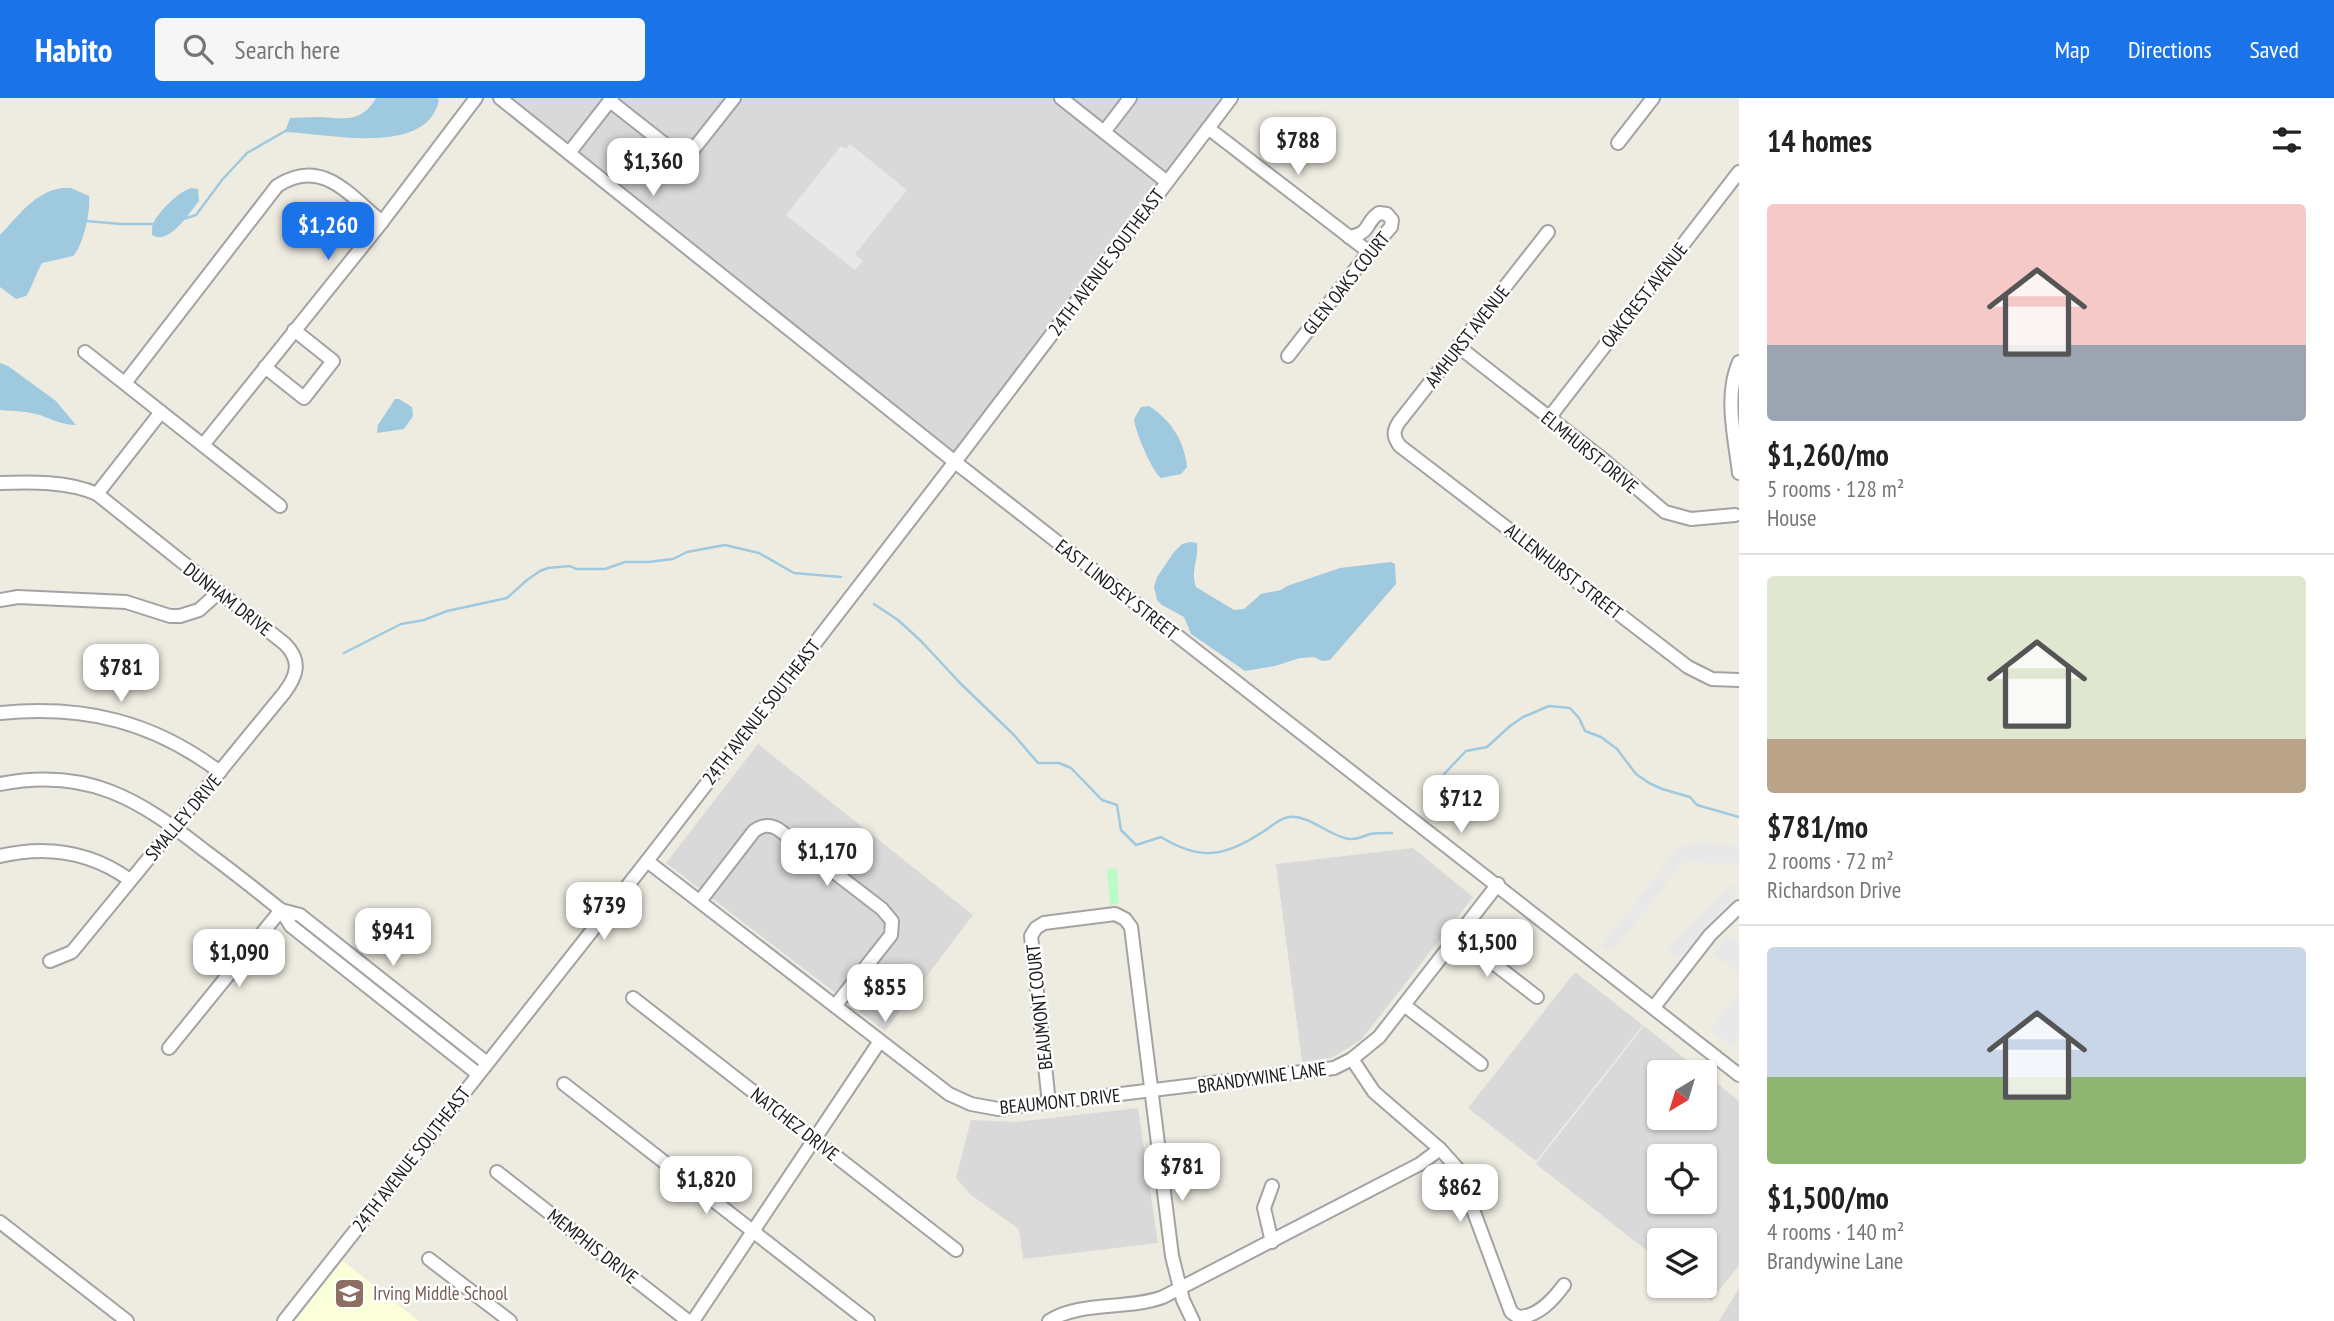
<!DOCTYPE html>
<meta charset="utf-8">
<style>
body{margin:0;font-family:"PT Sans Narrow",sans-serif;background:#f6f6f6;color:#222;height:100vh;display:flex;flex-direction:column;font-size:26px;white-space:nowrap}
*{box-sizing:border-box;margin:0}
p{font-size:23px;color:#767676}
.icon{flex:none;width:38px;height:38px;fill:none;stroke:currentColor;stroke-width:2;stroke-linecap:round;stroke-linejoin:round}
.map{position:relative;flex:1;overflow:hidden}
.details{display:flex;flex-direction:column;background:#fff;width:595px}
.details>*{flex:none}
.needle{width:46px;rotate:218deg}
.fabs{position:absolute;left:1647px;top:962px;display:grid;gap:14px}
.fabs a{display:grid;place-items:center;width:70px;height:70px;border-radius:7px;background:#fff;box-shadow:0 2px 5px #0004;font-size:35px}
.price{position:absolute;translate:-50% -60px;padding:0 16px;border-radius:14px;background:#fff;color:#222;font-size:23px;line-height:46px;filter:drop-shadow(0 2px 4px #0008)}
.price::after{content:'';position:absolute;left:50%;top:42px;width:21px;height:16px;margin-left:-10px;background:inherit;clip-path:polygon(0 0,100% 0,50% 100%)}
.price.selected{background:#1a73e8;color:#fff}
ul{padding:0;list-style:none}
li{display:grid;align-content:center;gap:14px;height:371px;padding:0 28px}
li+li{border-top:2px solid #e0e0e0}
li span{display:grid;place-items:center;height:217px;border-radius:7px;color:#555}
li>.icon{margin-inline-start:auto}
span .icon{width:126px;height:126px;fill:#fffc;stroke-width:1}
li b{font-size:30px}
h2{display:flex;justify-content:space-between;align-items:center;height:84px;padding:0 28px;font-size:30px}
header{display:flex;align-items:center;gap:42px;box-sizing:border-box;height:98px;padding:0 35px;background:#1a73e8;color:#fff}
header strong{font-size:33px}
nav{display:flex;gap:38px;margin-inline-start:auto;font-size:24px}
.search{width:490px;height:63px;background:#f6f6f6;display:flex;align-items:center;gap:18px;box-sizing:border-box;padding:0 24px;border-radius:7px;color:#767676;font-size:26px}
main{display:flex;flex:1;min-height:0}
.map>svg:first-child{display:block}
</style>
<header>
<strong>Habito</strong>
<div class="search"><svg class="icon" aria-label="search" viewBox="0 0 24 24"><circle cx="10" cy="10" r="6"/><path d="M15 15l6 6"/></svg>Search here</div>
<nav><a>Map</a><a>Directions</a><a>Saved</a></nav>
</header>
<main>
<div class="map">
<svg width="1739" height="1223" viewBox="0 0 1739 1223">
<rect width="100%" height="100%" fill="#eeece1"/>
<!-- residential -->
<g fill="#dad9d9" fill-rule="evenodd">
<path d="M494 0H1233L955 364Z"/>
<path d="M758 646 973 817 885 933 666 765Z"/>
<path d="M1413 750 1473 799 1361 942 1331 960 1302 964 1276 766Z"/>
<path d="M1575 874 1643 927 1536 1063 1468 1010Z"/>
<path d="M1644 928 1703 975H1659V1020H1704L1705 976 1739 1003V1167L1711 1203 1693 1188H1704V1143H1659V1162L1536 1066ZM1659 1059H1704V1104H1659Z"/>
<path d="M1138 1010 1158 1145 1023 1161 1019 1131 971 1097 956 1080 971 1022 1016 1024Z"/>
<path d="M1739 1190V1223H1719Z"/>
</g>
<!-- education -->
<path fill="#faffd9" d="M342 1163 347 1166 419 1223H295Z"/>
<!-- park -->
<path fill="#bafcc8" d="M1117 770 1119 806 1110 807 1107 771Z"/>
<!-- parking -->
<g fill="#e8e8e8">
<path d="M850 46 907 92 855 156 863 163 855 172 786 117 841 48 846 51Z"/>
<path d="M1700 745 1739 748V766L1683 764 1617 848 1606 852 1601 848 1680 748Z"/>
<path d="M1734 785 1736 797 1678 862 1667 853 1722 794Z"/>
<path d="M1728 837 1739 845V875L1713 856Z"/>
<path d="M1739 895V937L1731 948 1710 932Z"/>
</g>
<!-- water -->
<g fill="#9fc9df">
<path d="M376 0H437L439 2C427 60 326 35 285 34L290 20C299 20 308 19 318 19 343 20 361 26 376 0Z"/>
<path d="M62 90H71L89 98C91 112 83 149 73 158L42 165C35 177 33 188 26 198L16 201 0 189V137C19 117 35 94 62 90Z"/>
<path d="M192 90 198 91 199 103C189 115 169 148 152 137 152 133 152 129 153 126 158 114 180 92 192 90Z"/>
<path d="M0 265 8 268 56 303 76 327C61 327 50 320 36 316 24 313 12 313 0 312Z"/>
<path d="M395 301H399L412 309 413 318 404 331 377 335 378 327Z"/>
<path d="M1149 308C1172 323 1184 343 1187 369L1181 376 1161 380C1152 374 1135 333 1134 321L1141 309Z"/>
<path d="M1190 444 1197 445C1199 462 1190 473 1196 489L1234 512 1244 511 1261 496 1281 492 1287 488 1340 470 1391 464 1395 466 1396 486 1330 562 1322 563 1314 559 1300 560 1275 568 1245 573 1191 536 1184 519 1162 507 1157 502 1154 489 1157 479 1174 454 1182 446Z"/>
</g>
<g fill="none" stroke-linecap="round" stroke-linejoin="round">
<!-- stream -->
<g stroke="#9fc9df" stroke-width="2.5">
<path d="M180 122 196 117 222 82 247 55 287 32"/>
<path d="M86 123 121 126H156"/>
<path d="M874 506 898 522 921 543 960 585 1014 637 1038 665H1059L1071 670 1102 702 1117 707 1121 732 1136 747 1161 739C1200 763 1224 759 1261 735 1270 730 1279 720 1289 719 1310 717 1329 738 1349 741 1356 742 1364 738 1370 736 1378 735 1385 735 1392 735"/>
<path d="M344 555 401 526 424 522 447 513 507 500 527 482 540 473 548 470 570 468 576 471H605L625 464H648L673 461 687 454 725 447 759 455 794 475 841 479"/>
<path d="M1424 705 1445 675 1466 653 1487 649 1510 628 1523 619 1549 608 1570 610 1579 620 1585 633 1601 639 1617 651 1636 676 1649 685 1662 691 1690 699 1697 707 1739 719"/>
</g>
<defs>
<g id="minor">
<path d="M500 0 955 364 1739 977"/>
<path d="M1061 0 1167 84"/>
<path d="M610 3 685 62 734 0"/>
<path d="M1208 30 1369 154"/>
<path d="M1104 34 1130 0"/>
<path d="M1618 45 1653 0"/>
<path d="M569 55 612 0"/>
<path d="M1548 134 1399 324C1393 333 1393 339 1400 348L1688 569 1712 581 1739 582"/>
<path d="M1459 249 1605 363 1665 414 1691 421 1735 417"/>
<path d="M85 254 280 408"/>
<path d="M1288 258 1369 154 1391 129 1392 122 1387 116 1379 115C1364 125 1372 135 1349 139"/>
<path d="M1739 264C1724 298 1735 340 1739 375"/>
<path d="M265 269 304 300 333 263 294 232"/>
<path d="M125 285 277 88C322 59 348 96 382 124"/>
<path d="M1549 320 1739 74"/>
<path d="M203 347 382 124 476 0"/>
<path d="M0 385C31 384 68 383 97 396L285 546C302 563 297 578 284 595L72 854 50 863"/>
<path d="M97 396 161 314"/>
<path d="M0 502 18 499 126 504 170 518H180L199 512 219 494"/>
<path d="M0 615C84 607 152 623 220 674"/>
<path d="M0 686C88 669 139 701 205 753 231 772 256 792 281 812L291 828 478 976"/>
<path d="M0 758C47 747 91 754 130 782"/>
<path d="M647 763 949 996 971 1006 998 1011 1334 970 1352 961 1379 939 1498 786"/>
<path d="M700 803 754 733C762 727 769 726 778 731L882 811 892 823 891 837 835 908"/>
<path d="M281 812 300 817 487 965"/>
<path d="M1457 837 1537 899"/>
<path d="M633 900 956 1152"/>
<path d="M1404 907 1481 966"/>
<path d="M1654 909 1710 837 1739 809"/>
<path d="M169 950 281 812"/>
<path d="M1352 961 1374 994 1440 1051 1458 1071 1511 1214 1518 1219C1538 1219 1553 1202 1564 1187"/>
<path d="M564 986 868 1223"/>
<path d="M1049 1005 1031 838 1036 830 1044 825 1115 816 1125 821 1131 829 1172 1158 1183 1202 1193 1223"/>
<path d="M497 1074 688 1223"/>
<path d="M0 1124 127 1223"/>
<path d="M1272 1144 1264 1110 1272 1088"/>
<path d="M429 1161 510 1223"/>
<path d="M284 1223 647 763 964 352 1231 0"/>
<path d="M693 1223 880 943"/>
<path d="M1049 1223C1079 1203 1128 1212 1163 1199L1420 1066 1440 1051"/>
</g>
</defs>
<!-- minor casing -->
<use href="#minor" stroke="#a3a3a3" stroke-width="16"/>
<!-- minor -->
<use href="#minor" stroke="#fff" stroke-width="12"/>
</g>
<!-- icons -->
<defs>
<symbol id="school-square" viewBox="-11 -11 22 22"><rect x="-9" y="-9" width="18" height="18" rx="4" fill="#8d6e63" stroke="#fff"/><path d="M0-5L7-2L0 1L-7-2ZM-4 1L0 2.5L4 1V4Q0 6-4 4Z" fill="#fff"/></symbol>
</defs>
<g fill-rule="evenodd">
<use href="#school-square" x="332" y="1178" width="35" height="35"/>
</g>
<g text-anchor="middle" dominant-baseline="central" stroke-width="5" stroke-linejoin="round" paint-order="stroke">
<!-- street labels -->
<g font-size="19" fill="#1c1c1c" stroke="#fff">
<text transform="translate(1106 164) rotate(-53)">24TH AVENUE SOUTHEAST</text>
<text transform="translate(1346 185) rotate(-51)">GLEN OAKS COURT</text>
<text transform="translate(1644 197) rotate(-52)">OAKCREST AVENUE</text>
<text transform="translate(1467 238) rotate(-52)">AMHURST AVENUE</text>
<text transform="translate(1590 354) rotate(39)">ELMHURST DRIVE</text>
<text transform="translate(1564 473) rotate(38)">ALLENHURST STREET</text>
<text transform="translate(1117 491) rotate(38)">EAST LINDSEY STREET</text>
<text transform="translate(228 501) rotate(38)">DUNHAM DRIVE</text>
<text transform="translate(761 614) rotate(-52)">24TH AVENUE SOUTHEAST</text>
<text transform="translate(183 719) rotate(-50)">SMALLEY DRIVE</text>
<text transform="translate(1039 909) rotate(-96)">BEAUMONT COURT</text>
<text transform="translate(1262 979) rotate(-8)">BRANDYWINE LANE</text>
<text transform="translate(1060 1003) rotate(-6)">BEAUMONT DRIVE</text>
<text transform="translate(795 1026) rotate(38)">NATCHEZ DRIVE</text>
<text transform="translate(411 1061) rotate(-52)">24TH AVENUE SOUTHEAST</text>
<text transform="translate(593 1148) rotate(38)">MEMPHIS DRIVE</text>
</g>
<!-- education labels -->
<g font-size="19" fill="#785e54" stroke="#fff" text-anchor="start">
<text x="373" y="1195">Irving Middle School</text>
</g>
</g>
</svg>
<div class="fabs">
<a><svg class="needle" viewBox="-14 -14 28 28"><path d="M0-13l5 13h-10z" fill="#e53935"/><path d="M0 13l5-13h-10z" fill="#767676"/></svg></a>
<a><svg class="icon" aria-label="locate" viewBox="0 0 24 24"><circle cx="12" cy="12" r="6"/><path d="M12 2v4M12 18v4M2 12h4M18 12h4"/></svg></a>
<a><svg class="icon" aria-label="layers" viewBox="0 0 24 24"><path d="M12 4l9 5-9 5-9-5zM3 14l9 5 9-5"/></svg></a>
</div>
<b class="price" style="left:1298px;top:79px">$788</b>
<b class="price" style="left:653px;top:100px">$1,360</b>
<b class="price selected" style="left:328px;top:164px">$1,260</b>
<b class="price" style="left:121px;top:606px">$781</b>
<b class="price" style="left:1461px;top:737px">$712</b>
<b class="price" style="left:827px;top:790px">$1,170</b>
<b class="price" style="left:604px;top:844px">$739</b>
<b class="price" style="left:393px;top:870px">$941</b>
<b class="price" style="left:1487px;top:881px">$1,500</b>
<b class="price" style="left:239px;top:891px">$1,090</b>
<b class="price" style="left:885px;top:926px">$855</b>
<b class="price" style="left:1182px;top:1105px">$781</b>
<b class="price" style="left:706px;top:1118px">$1,820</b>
<b class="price" style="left:1460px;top:1126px">$862</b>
</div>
<section class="details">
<h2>14 homes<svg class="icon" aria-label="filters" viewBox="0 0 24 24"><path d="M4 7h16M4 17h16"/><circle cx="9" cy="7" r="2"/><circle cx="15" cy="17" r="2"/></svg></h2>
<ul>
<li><span style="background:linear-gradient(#f6c9c9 65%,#9aa5b1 0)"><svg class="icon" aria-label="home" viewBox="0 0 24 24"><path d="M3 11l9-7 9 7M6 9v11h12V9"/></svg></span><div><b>$1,260/mo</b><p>5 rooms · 128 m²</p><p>House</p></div></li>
<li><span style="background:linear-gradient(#dfe7d0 75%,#b9a48a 0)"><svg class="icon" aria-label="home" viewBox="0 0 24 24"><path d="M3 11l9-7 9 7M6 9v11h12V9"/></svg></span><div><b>$781/mo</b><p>2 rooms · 72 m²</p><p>Richardson Drive</p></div></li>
<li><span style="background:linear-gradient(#c9d6e8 60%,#8fb573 0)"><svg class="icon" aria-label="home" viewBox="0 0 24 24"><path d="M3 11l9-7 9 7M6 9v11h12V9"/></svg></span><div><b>$1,500/mo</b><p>4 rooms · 140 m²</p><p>Brandywine Lane</p></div></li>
</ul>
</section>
</main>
